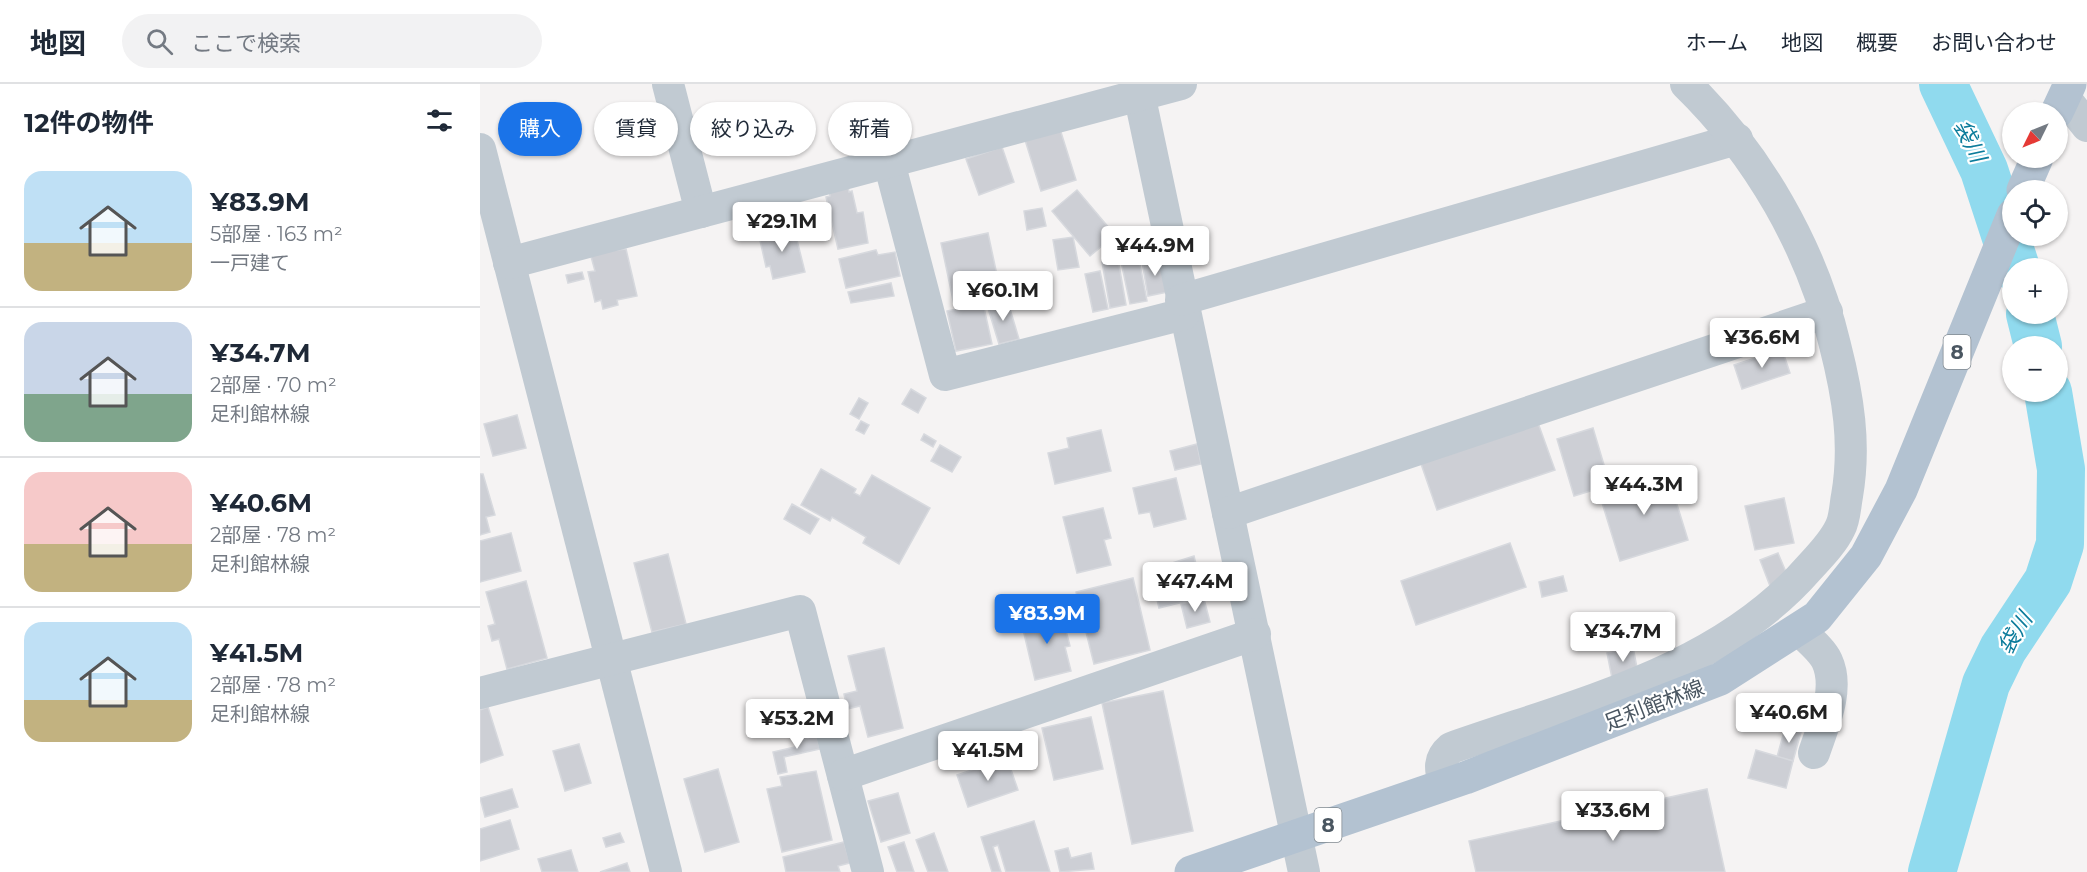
<!DOCTYPE html>
<html lang="ja">
<meta charset="utf-8">
<style>
body{margin:0;font-family:Montserrat,"Noto Sans JP",sans-serif;background:#f2f2f3;color:#1f2937;height:100vh;display:flex;flex-direction:column;font-size:22px;white-space:nowrap}
*{box-sizing:border-box;margin:0}
p{font-size:20px;color:#747a83}
.icon{flex:none;width:33px;height:33px;fill:none;stroke:currentColor;stroke-width:2;stroke-linecap:round;stroke-linejoin:round}
.map{position:relative;flex:1;overflow:hidden}
.panel{display:flex;flex-direction:column;background:#fff;width:480px}
.panel>*{flex:none}
.top-card{position:absolute;left:18px;top:18px;width:570px;height:54px;display:flex;gap:12px}
.needle{width:39px;rotate:227deg}
.buttons{position:absolute;left:1522px;top:18px;display:grid;gap:12px}
.buttons a{display:grid;place-items:center;width:66px;height:66px;border-radius:50%;background:#fff;box-shadow:0 2px 4px #0004;font-size:30px}
.price{position:absolute;translate:-50% -51px;padding:0 14px;border-radius:6px;background:#fff;color:#222;font-size:20px;line-height:39px;filter:drop-shadow(0 2px 3px #0008)}
.price::after{content:'';position:absolute;left:50%;top:36px;width:18px;height:14px;margin-left:-9px;background:inherit;clip-path:polygon(0 0,100% 0,50% 100%)}
.price.on{background:#1a73e8;color:#fff}
ul{padding:0;list-style:none}
li{display:flex;align-items:center;gap:18px;height:150px;padding:0 24px}
li+li{border-top:2px solid #e0e1e3}
li span{display:grid;place-items:center;flex:none;width:168px;height:120px;border-radius:18px;color:#555}
li>.icon{margin-inline-start:auto}
span .icon{width:72px;height:72px;fill:#fffc;stroke-width:1}
li b{font-size:26px}
h2{display:flex;justify-content:space-between;align-items:center;height:72px;padding:0 24px;font-size:26px}
.tag{padding:0 21px;border-radius:27px;background:#fff;box-shadow:0 2px 4px #0004;font-size:21px;line-height:54px}
.tag.on{background:#1a73e8;color:#fff}
header{display:flex;align-items:center;gap:36px;box-sizing:border-box;height:84px;padding:0 30px;background:#fff;border-bottom:2px solid #e0e1e3}
header strong{font-size:28px}
nav{display:flex;gap:33px;margin-inline-start:auto;font-size:21px}
.search{width:420px;height:54px;background:#f2f2f3;display:flex;align-items:center;gap:15px;box-sizing:border-box;padding:0 21px;border-radius:33px;color:#747a83;font-size:22px}
main{display:flex;flex:1;min-height:0}
.map>svg:first-child{display:block}
</style>
<header>
<strong>地図</strong>
<div class="search"><svg class="icon" aria-label="search" viewBox="0 0 24 24"><circle cx="10" cy="10" r="6"/><path d="M15 15l6 6"/></svg>ここで検索</div>
<nav><a>ホーム</a><a>地図</a><a>概要</a><a>お問い合わせ</a></nav>
</header>
<main>
<section class="panel">
<h2>12件の物件<svg class="icon" aria-label="filters" viewBox="0 0 24 24"><path d="M4 7h16M4 17h16"/><circle cx="9" cy="7" r="2"/><circle cx="15" cy="17" r="2"/></svg></h2>
<ul>
<li><span style="background:linear-gradient(#bfe0f5 60%,#c2b280 0)"><svg class="icon" aria-label="home" viewBox="0 0 24 24"><path d="M3 11l9-7 9 7M6 9v11h12V9"/></svg></span><div><b>¥83.9M</b><p>5部屋 · 163 m²</p><p>一戸建て</p></div></li>
<li><span style="background:linear-gradient(#c9d6e8 60%,#7fa58c 0)"><svg class="icon" aria-label="home" viewBox="0 0 24 24"><path d="M3 11l9-7 9 7M6 9v11h12V9"/></svg></span><div><b>¥34.7M</b><p>2部屋 · 70 m²</p><p>足利館林線</p></div></li>
<li><span style="background:linear-gradient(#f6c9c9 60%,#c2b280 0)"><svg class="icon" aria-label="home" viewBox="0 0 24 24"><path d="M3 11l9-7 9 7M6 9v11h12V9"/></svg></span><div><b>¥40.6M</b><p>2部屋 · 78 m²</p><p>足利館林線</p></div></li>
<li><span style="background:linear-gradient(#bfe0f5 65%,#c2b280 0)"><svg class="icon" aria-label="home" viewBox="0 0 24 24"><path d="M3 11l9-7 9 7M6 9v11h12V9"/></svg></span><div><b>¥41.5M</b><p>2部屋 · 78 m²</p><p>足利館林線</p></div></li>
</ul>
</section>
<div class="map">
<svg width="1607" height="788" viewBox="0 0 1607 788">
<rect width="100%" height="100%" fill="#f5f3f3"/>
<g fill="none" stroke-linecap="round" stroke-linejoin="round">
<!-- river -->
<g stroke="#90daee" stroke-width="48">
<path d="M1463 0 1504 86 1536 184"/>
<path d="M1550 230 1558 262"/>
<path d="M1452 788 1506 600 1523 565 1568 497 1580 460 1581 385 1568 308"/>
</g>
</g>
<!-- building -->
<g fill="#cdcfd5" stroke="#d7d9de" stroke-width="1.5">
<path d="M580 45 596 96 561 107 545 56Z"/>
<path d="M522 63 534 98 499 111 486 75Z"/>
<path d="M368 102 369 108 372 107 377 129 383 128 388 159 358 165 346 113 350 112 349 106Z"/>
<path d="M597 106 635 151 610 172 572 127Z"/>
<path d="M562 124 566 142 547 146 544 127Z"/>
<path d="M314 144 325 188 293 195 290 182 286 183 279 152Z"/>
<path d="M508 149 517 191 524 189 528 210 474 221 461 159Z"/>
<path d="M593 153 599 183 578 186 573 156Z"/>
<path d="M146 165 157 212 137 216 138 221 123 225 121 216 115 218 108 188 115 187 110 169Z"/>
<path d="M396 166 398 171 415 168 420 192 366 204 359 175Z"/>
<path d="M658 170 667 217 650 220 640 173Z"/>
<path d="M683 174 688 208 668 212 662 178Z"/>
<path d="M638 175 646 221 630 224 622 178Z"/>
<path d="M620 187 628 225 613 228 605 190Z"/>
<path d="M102 188 104 195 88 199 86 191Z"/>
<path d="M411 199 414 212 371 219 368 208Z"/>
<path d="M527 215 539 255 519 260 507 221Z"/>
<path d="M503 219 512 260 476 267 467 227Z"/>
<path d="M1302 265 1310 289 1262 305 1254 281Z"/>
<path d="M431 305 446 314 438 329 422 320Z"/>
<path d="M379 314 388 319 379 335 370 330Z"/>
<path d="M37 331 46 364 13 372 4 340Z"/>
<path d="M1057 336 1075 386 957 426 940 377Z"/>
<path d="M381 337 389 341 384 350 376 346Z"/>
<path d="M1113 344 1130 401 1094 412 1077 355Z"/>
<path d="M621 346 631 387 575 400 568 369 589 364 587 354Z"/>
<path d="M444 350 456 357 453 363 441 356Z"/>
<path d="M717 360 721 380 695 386 690 367Z"/>
<path d="M460 361 481 373 472 388 451 377Z"/>
<path d="M341 385 376 405 374 409 380 412 392 391 450 424 419 480 383 459 386 453 352 433 350 437 321 421Z"/>
<path d="M1187 388 1208 456 1140 477 1119 409Z"/>
<path d="M0 390H3L15 431 6 433 10 448 0 451Z"/>
<path d="M696 394 706 435 674 443 670 428 659 430 653 404Z"/>
<path d="M1304 414 1314 459 1275 466 1265 422Z"/>
<path d="M312 420 339 435 330 450 304 435Z"/>
<path d="M623 424 631 454 624 456 631 481 597 489 583 433Z"/>
<path d="M31 449 41 487 0 498V457Z"/>
<path d="M1030 459 1046 503 936 541 921 497Z"/>
<path d="M1298 469 1309 495 1290 502 1280 476Z"/>
<path d="M188 470 206 540 172 548 154 479Z"/>
<path d="M714 472 724 513 679 524 670 486Z"/>
<path d="M1083 492 1087 507 1062 513 1059 498Z"/>
<path d="M653 494 670 566 614 580 596 508Z"/>
<path d="M46 497 67 574 27 585 19 555 12 557 8 542 15 540 6 508Z"/>
<path d="M724 515 730 538 707 544 701 520Z"/>
<path d="M581 527 590 562 585 563 591 587 555 596 541 537Z"/>
<path d="M1153 563 1158 589 1132 594 1127 569Z"/>
<path d="M404 564 423 644 388 653 380 622 367 625 364 610 377 607 368 572Z"/>
<path d="M683 607 713 747 652 760 622 619Z"/>
<path d="M8 623 23 671 0 679V626Z"/>
<path d="M611 633 623 685 574 696 562 644Z"/>
<path d="M1305 644 1321 648 1313 677 1297 673Z"/>
<path d="M335 645 340 665 304 673 307 688 298 690 293 668 319 662 317 657 328 654 326 647Z"/>
<path d="M99 660 111 699 85 707 73 667Z"/>
<path d="M1276 666 1313 677 1306 704 1268 694Z"/>
<path d="M527 674 538 706 488 723 477 691Z"/>
<path d="M238 685 259 758 225 768 204 695Z"/>
<path d="M336 687 352 756 302 768 287 705 302 702 300 693Z"/>
<path d="M32 705 38 723 5 733 0 714Z"/>
<path d="M1227 705 1245 788H996L989 757Z"/>
<path d="M418 709 430 749 401 758 388 717Z"/>
<path d="M30 736 39 765 0 777V745Z"/>
<path d="M554 737 570 788H526L518 761 513 763 521 788H512L501 753Z"/>
<path d="M140 749 144 758 126 763 123 754Z"/>
<path d="M454 749 468 788H448L436 756Z"/>
<path d="M364 758 370 779 358 782 360 788H306L303 773Z"/>
<path d="M424 758 434 788H417L408 763Z"/>
<path d="M588 764 591 774 611 769 614 785 580 788 575 767Z"/>
<path d="M91 766 98 788H62L58 775Z"/>
<path d="M147 779 150 788H120Z"/>
</g>
<g fill="none" stroke-linecap="round" stroke-linejoin="round">
<!-- minor -->
<g stroke="#c1cad2" stroke-width="32">
<path d="M188 0 221 128"/>
<path d="M657 0 824 788"/>
<path d="M1584 13 1607 42"/>
<path d="M0 65 186 788"/>
<path d="M409 78 465 291 704 230"/>
<path d="M29 179 701 0"/>
<path d="M701 216 1257 55"/>
<path d="M748 429 1347 228"/>
<path d="M1319 546C1328 555 1342 566 1347 577 1360 605 1343 642 1334 669"/>
<path d="M0 609 320 527 388 788"/>
<path d="M363 691 775 550"/>
<path d="M964 701C960 685 958 675 971 664 1095 620 1238 588 1328 485 1339 473 1353 459 1360 444 1365 435 1365 422 1367 412 1376 360 1368 312 1355 261 1332 164 1278 70 1206 0"/>
</g>
<!-- major -->
<g stroke="#b3c2d1" stroke-width="33">
<path d="M1577 28 1590 0"/>
<path d="M1543 106 1557 74"/>
<path d="M711 788 985 694 1240 595 1337 533 1386 472 1421 406 1533 131"/>
</g>
</g>
<g text-anchor="middle" dominant-baseline="central" stroke-width="4.5" stroke-linejoin="round" paint-order="stroke">
<!-- shield labels -->
<g fill="#fff" stroke="#808990" stroke-width="1.5">
<rect x="1463.5" y="251" width="27" height="34" rx="4.5"/>
<rect x="834.5" y="724" width="27" height="34" rx="4.5"/>
</g>
<g font-size="20" font-weight="bold" fill="#4a5661">
<text x="1477" y="268">8</text>
<text x="848" y="741">8</text>
</g>
<!-- street labels -->
<g font-size="21" fill="#4a5661" stroke="#fff">
<text transform="translate(1174 621) rotate(-21)">足利館林線</text>
</g>
<!-- water labels -->
<g font-size="22" font-style="italic" fill="#0c7c9b" stroke="#fff">
<text transform="translate(1490 57) rotate(64)">袋川</text>
<text transform="translate(1535 549) rotate(-58)">袋川</text>
</g>
</g>
</svg>
<div class="buttons">
<a><svg class="needle" viewBox="-14 -14 28 28"><path d="M0-13l5 13h-10z" fill="#e53935"/><path d="M0 13l5-13h-10z" fill="#747a83"/></svg></a>
<a><svg class="icon" aria-label="locate" viewBox="0 0 24 24"><circle cx="12" cy="12" r="6"/><path d="M12 2v4M12 18v4M2 12h4M18 12h4"/></svg></a>
<a>+</a>
<a>−</a>
</div>
<b class="price" style="left:302px;top:169px">¥29.1M</b>
<b class="price" style="left:675px;top:193px">¥44.9M</b>
<b class="price" style="left:523px;top:238px">¥60.1M</b>
<b class="price" style="left:1282px;top:285px">¥36.6M</b>
<b class="price" style="left:1164px;top:432px">¥44.3M</b>
<b class="price" style="left:715px;top:529px">¥47.4M</b>
<b class="price on" style="left:567px;top:561px">¥83.9M</b>
<b class="price" style="left:1143px;top:579px">¥34.7M</b>
<b class="price" style="left:1309px;top:660px">¥40.6M</b>
<b class="price" style="left:317px;top:666px">¥53.2M</b>
<b class="price" style="left:508px;top:698px">¥41.5M</b>
<b class="price" style="left:1133px;top:758px">¥33.6M</b>
<div class="top-card">
<a class="tag on">購入</a>
<a class="tag">賃貸</a>
<a class="tag">絞り込み</a>
<a class="tag">新着</a>
</div>
</div>
</main>
